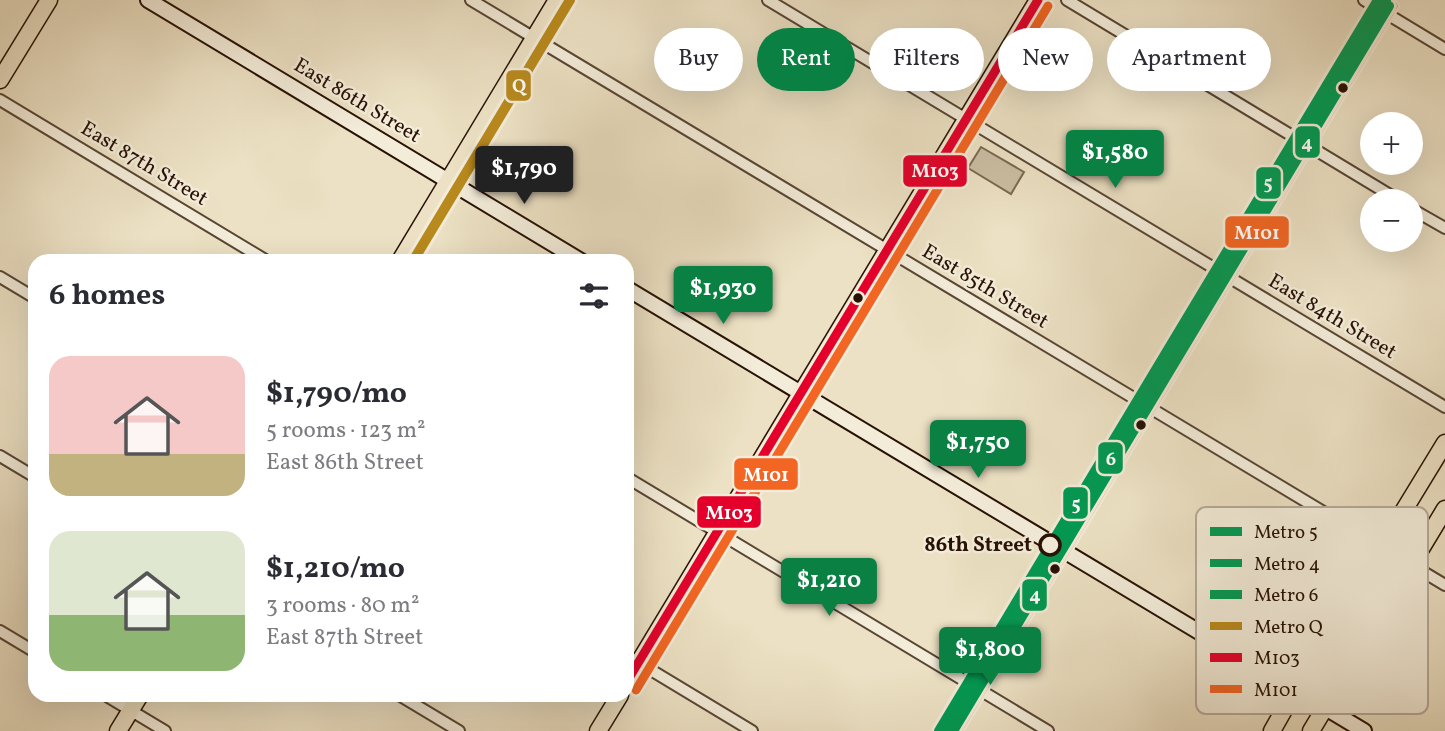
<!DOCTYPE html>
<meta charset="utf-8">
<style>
body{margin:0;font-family:Vollkorn,serif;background:#f7f7f7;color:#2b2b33;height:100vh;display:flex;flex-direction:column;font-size:26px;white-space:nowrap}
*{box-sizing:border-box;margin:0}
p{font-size:23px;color:#7c7c81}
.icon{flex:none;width:38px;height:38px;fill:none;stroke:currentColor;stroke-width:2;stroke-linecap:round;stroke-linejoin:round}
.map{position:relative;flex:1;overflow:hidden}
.panel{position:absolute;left:28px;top:254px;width:606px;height:448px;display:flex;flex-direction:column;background:#fff;border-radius:21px;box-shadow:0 7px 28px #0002}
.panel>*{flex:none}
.banner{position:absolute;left:654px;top:28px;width:665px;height:63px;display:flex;gap:14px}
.fabs{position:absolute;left:1360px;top:112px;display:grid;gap:14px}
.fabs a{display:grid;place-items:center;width:63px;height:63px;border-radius:50%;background:#fff;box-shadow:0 7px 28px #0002;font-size:35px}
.price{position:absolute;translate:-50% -60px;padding:0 16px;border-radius:7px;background:#0b8043;color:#fff;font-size:23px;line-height:46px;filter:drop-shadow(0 2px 4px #0008)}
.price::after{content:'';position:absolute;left:50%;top:42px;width:21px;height:16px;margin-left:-10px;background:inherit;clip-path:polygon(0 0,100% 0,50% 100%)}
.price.current{background:#222;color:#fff}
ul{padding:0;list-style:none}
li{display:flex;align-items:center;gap:21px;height:175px;padding:0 21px}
li span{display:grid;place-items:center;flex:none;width:196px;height:140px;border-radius:21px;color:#555}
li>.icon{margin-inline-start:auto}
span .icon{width:84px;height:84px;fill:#fffc;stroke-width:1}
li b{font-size:30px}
h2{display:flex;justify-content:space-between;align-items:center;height:84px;padding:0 21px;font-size:30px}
.tag{padding:0 24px;border-radius:32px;background:#fff;box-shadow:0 7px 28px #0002;font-size:24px;line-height:63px}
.tag.current{background:#0b8043;color:#fff}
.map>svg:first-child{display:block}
</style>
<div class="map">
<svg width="1445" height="731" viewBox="0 0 1445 731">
<rect width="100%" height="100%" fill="#ece1c4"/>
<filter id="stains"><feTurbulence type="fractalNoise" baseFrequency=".00286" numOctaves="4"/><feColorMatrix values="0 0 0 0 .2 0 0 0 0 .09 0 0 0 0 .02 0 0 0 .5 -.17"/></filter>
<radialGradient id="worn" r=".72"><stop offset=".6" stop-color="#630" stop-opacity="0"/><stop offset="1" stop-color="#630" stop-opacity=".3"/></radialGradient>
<!-- green -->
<path fill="#cbbea3" stroke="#796854" stroke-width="2" d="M981 147 1024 172 1011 194 968 168Z"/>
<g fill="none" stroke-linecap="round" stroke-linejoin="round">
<defs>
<g id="street">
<path d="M471 0 1445 585"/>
<path d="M768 0 1445 407"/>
<path d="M1067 0 1400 201"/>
<path d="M1364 0 1445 49"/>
<path d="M0 100 267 261"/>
<path d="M1410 208 1445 228"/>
<path d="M0 277 35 298"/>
<path d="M0 456 35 477"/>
<path d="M626 477 1048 731"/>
<path d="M0 631 35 652"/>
<path d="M626 655 752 731"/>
<path d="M105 695 165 731"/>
<path d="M399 695 459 731"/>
</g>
<g id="secondary">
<path d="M148 0 581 261"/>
<path d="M626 288 1364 731"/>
<path d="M943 731 1383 0"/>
</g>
<g id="primary">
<path d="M0 80 49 0"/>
<path d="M400 261 557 0"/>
<path d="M626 684 1038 0"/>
<path d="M118 731 140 695"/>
<path d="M598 731 620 695"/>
<path d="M1272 731 1307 669 1445 443"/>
<path d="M1311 731 1445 509"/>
</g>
</defs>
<!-- street casing -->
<use href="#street" stroke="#584534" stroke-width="14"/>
<!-- secondary casing -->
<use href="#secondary" stroke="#271104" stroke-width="18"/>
<!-- primary casing -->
<use href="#primary" stroke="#271104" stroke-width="19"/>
<!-- street -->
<use href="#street" stroke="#f3ecd9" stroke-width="10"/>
<!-- secondary -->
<use href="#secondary" stroke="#f3ecd9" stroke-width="14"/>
<!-- primary -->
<use href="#primary" stroke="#ece1c4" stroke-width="16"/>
<defs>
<g id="bus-1">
<path d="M626 683 1038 0"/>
<path d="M943 731 1383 0"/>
</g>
<g id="bus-2">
<path d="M636 690 1048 6"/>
<path d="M957 731 1393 6"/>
</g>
</defs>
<!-- bus-1 casing -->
<use href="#bus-1" stroke="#f3ecd9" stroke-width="14"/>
<!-- bus-2 casing -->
<use href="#bus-2" stroke="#f3ecd9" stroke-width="14"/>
<!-- bus-1 -->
<use href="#bus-1" stroke="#e4002b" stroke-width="9"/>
<!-- bus-2 -->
<use href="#bus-2" stroke="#f26522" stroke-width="9"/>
<defs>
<path id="metro-1" d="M939 731 1378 0"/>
<path id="metro-2" d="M953 731 1389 6"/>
<path id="metro-3" d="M947 731 1386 0"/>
<path id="metro-4" d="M413 261 570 0"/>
</defs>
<!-- metro-1 casing -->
<use href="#metro-1" stroke="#f3ecd9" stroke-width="16"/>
<!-- metro-2 casing -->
<use href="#metro-2" stroke="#f3ecd9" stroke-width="16"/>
<!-- metro-3 casing -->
<use href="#metro-3" stroke="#f3ecd9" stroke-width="16"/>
<!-- metro-4 casing -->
<use href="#metro-4" stroke="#f3ecd9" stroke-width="16"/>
<!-- metro-1 -->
<use href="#metro-1" stroke="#009952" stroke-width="10"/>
<!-- metro-2 -->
<use href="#metro-2" stroke="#009952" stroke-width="10"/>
<!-- metro-3 -->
<use href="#metro-3" stroke="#009952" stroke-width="10"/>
<!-- metro-4 -->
<use href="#metro-4" stroke="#b8891c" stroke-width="10"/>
</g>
<!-- markers -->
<g fill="#271104" stroke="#f3ecd9" stroke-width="2.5">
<circle cx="1343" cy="88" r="6"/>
<circle cx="858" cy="298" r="6"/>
<circle cx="1141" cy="425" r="6"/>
<circle cx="1055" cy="569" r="6"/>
</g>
<circle fill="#f3ecd9" stroke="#271104" stroke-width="3.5" cx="1050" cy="545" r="10"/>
<g text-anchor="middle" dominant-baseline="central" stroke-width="5" stroke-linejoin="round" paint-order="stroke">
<!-- street labels -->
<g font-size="21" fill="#271104" stroke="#f3ecd9">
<text transform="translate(357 101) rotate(31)">East 86th Street</text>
<text transform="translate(144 164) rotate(31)">East 87th Street</text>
<text transform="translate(985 287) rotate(31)">East 85th Street</text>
<text transform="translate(1332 317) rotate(31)">East 84th Street</text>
</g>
<!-- stop labels -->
<g font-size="21" font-weight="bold" fill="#271104" stroke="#f3ecd9" text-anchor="end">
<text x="1032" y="545">86th Street</text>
</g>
</g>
<!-- legend -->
<rect x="1196" y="507" width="232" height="207" rx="10" fill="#f3ecd9" stroke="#b6aa99" stroke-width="2"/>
<rect x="1210" y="527" width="32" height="9" fill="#009952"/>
<rect x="1210" y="559" width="32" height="8" fill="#009952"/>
<rect x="1210" y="590" width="32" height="9" fill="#009952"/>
<rect x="1210" y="622" width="32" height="8" fill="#b8891c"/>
<rect x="1210" y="653" width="32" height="9" fill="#e4002b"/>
<rect x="1210" y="685" width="32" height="8" fill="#f26522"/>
<g font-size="19" fill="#271104">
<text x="1254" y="538">Metro 5</text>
<text x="1254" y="570">Metro 4</text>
<text x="1254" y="601">Metro 6</text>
<text x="1254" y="633">Metro Q</text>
<text x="1254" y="664">M103</text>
<text x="1254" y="696">M101</text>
</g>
<g stroke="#f3ecd9" stroke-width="2.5">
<rect x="505" y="69" width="27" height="33" rx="7" fill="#b8891c"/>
<rect x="1294" y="125" width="27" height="34" rx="7" fill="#009952"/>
<rect x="902" y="154" width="66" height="34" rx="7" fill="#e4002b"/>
<rect x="1255" y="166" width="27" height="34" rx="7" fill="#009952"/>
<rect x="1224" y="215" width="66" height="34" rx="7" fill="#f26522"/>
<rect x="1097" y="441" width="27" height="34" rx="7" fill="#009952"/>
<rect x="733" y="457" width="66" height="34" rx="7" fill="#f26522"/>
<rect x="1062" y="486" width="27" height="34" rx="7" fill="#009952"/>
<rect x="696" y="495" width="66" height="34" rx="7" fill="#e4002b"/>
<rect x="1021" y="578" width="27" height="34" rx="7" fill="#009952"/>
</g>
<g font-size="19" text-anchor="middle" font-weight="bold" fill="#fff">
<text x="519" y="92">Q</text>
<text x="1307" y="149">4</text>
<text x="935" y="177">M103</text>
<text x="1268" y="189">5</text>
<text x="1257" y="239">M101</text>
<text x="1111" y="465">6</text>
<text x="766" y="481">M101</text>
<text x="1076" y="510">5</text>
<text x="729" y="519">M103</text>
<text x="1035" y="601">4</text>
</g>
<rect width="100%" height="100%" filter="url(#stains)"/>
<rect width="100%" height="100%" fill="url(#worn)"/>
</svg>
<div class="fabs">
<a>+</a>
<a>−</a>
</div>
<b class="price" style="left:1115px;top:190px">$1,580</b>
<b class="price current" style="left:524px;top:206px">$1,790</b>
<b class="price" style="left:723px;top:326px">$1,930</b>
<b class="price" style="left:978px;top:480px">$1,750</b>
<b class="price" style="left:829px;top:618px">$1,210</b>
<b class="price" style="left:990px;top:687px">$1,800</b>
<div class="banner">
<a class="tag">Buy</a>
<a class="tag current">Rent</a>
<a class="tag">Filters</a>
<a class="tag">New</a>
<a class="tag">Apartment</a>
</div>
<section class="panel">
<h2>6 homes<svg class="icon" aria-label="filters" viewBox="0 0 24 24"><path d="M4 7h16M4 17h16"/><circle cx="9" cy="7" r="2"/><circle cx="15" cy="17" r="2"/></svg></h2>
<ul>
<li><span style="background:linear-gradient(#f6c9c9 70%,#c2b280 0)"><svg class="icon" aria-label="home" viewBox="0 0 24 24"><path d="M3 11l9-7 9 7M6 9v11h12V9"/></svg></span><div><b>$1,790/mo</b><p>5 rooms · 123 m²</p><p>East 86th Street</p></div></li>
<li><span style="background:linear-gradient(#dfe7d0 60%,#8fb573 0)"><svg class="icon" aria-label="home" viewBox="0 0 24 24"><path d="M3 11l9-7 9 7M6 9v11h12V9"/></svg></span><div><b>$1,210/mo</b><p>3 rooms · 80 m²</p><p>East 87th Street</p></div></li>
</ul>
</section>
</div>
